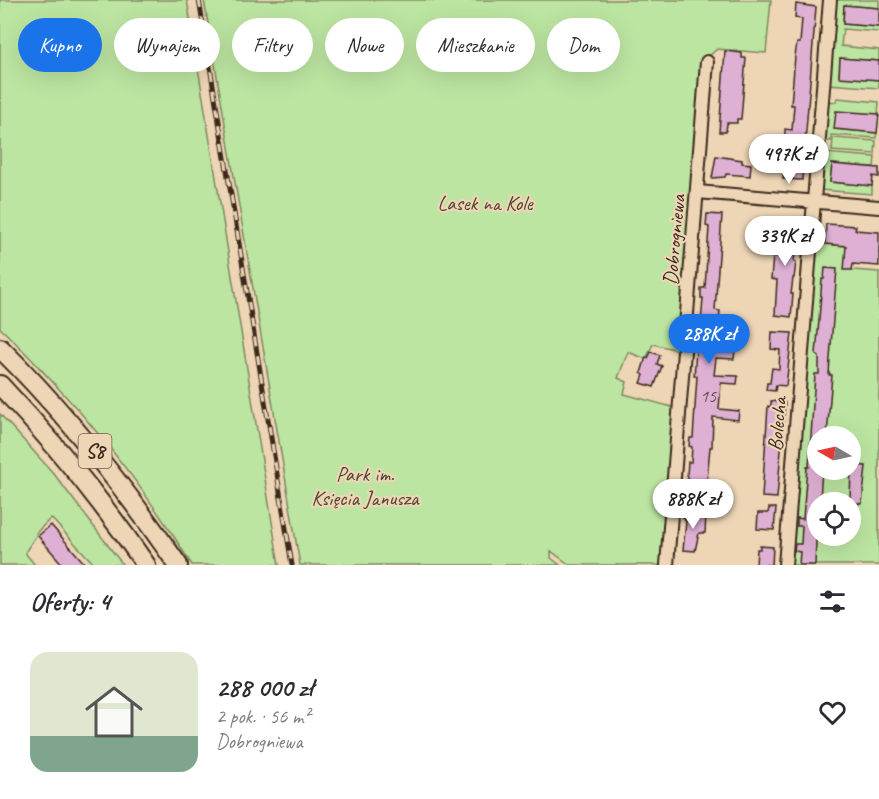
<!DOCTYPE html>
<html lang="pl">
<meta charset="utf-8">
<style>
body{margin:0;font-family:Caveat,sans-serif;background:#f7f7f7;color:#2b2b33;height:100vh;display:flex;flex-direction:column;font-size:22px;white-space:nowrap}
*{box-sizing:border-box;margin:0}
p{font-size:20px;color:#7c7c81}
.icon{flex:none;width:33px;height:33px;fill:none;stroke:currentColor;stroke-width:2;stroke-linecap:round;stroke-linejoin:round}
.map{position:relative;height:565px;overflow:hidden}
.side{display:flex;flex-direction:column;background:#fff;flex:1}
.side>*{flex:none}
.guide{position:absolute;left:18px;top:18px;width:843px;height:54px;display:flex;gap:12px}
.needle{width:39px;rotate:279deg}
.tools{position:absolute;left:807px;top:426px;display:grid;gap:12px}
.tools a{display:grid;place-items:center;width:54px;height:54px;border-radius:50%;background:#fff;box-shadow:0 6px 24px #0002;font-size:30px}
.price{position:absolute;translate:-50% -51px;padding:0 14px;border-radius:21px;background:#fff;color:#222;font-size:20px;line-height:39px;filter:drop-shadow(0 2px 3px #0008)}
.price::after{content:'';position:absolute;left:50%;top:36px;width:18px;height:14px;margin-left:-9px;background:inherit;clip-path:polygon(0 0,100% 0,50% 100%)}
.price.on{background:#1a73e8;color:#fff}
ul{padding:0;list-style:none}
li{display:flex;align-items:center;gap:18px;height:150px;padding:0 30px}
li+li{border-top:2px solid #e1e1e2}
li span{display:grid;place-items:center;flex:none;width:168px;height:120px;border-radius:18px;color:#555}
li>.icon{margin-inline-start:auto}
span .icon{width:72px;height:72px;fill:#fffc;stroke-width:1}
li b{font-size:26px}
h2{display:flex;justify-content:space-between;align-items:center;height:72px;padding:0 30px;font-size:26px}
.tag{padding:0 21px;border-radius:27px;background:#fff;box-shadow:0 6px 24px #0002;font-size:21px;line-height:54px}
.tag.on{background:#1a73e8;color:#fff}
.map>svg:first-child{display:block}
</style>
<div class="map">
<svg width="879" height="565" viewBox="0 0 879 565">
<rect width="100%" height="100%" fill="#edd5b5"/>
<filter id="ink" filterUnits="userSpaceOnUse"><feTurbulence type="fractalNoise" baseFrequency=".0167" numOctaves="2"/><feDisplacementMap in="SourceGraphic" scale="12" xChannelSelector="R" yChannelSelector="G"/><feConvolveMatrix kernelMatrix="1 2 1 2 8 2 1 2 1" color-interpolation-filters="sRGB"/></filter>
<g filter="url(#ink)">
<!-- green -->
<g fill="#bce5a1" stroke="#7c8860" stroke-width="1.5" fill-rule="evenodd">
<path d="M0 0H187L279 565H192C151 498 103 435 49 378 33 361 17 343 0 328Z"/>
<path d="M204 0H771L766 53 717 49 701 63 698 98 700 116 678 350 653 344 646 359 628 352 618 378 627 382 624 394 676 408 663 565H570L551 551V558L560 565H300Z"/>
<path d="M836 0H879V8L844 5 843 24 879 27V32L843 29 841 46 879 50V61L840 58 839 76 879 80V88L829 84Z"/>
<path d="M837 98 879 102 878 114 834 129 877 133 876 138 831 135V141H824L828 101 836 102Z"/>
<path d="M833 138 876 141 875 154 832 151Z"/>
<path d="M823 153 875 157 874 167 832 164 830 182 872 186V194L820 190Z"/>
<path d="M816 243 854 246 852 270 879 272V565H791ZM818 436H850V470H818ZM818 502H850V536H818Z"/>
<path d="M0 414 54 474 123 565H95L51 518 36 533 37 534 26 551V554L35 565H0Z"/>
</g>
<!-- building -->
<g fill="#deb0d3" stroke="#3b2a1e" stroke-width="1.5">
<path d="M796 4 816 7 802 180 783 179 785 129 792 130 794 105H791L795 56 797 43H800L802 19 795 18Z"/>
<path d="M844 5 879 8V27L843 24Z"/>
<path d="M725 51 742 53V58H746L741 119H737V123H727L726 132H719Z"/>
<path d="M840 58 879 61V80L839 77Z"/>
<path d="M836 111 879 114 877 133 834 129Z"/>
<path d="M716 156 742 160V163L751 164 750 176 726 174 725 177 712 178Z"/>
<path d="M832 164 879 168V177L873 176 872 186 830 182Z"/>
<path d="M707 214 722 215 715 310 720 311 718 333 724 334 722 349 735 350 734 359 716 358 714 375 738 376 737 384 721 383 719 409 739 411 738 420 713 417 712 447H710L706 490 696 489 697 481 688 480V476L687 475 688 462H691L692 447 689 446 690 438H693L697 376H694L696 351 697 338H700L703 298H701V288H705L709 227 706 226Z"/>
<path d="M775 220 799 222 794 261 796 262 794 278H793L791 294H793L791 317 775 315 777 280 771 279 773 256 781 257 783 232 774 231Z"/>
<path d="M826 224 856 226 855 230 879 232V266L853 264 852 270H844L846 246 825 244Z"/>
<path d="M825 268 837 269 830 358 829 375H832L827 436H818V470H822L820 499 818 498 815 565H799L800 552 794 551 795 544H801L802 526H797V518L803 519 807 467H809L815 374H819V357L816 354 819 320 822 279H824Z"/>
<path d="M772 332 792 333 786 386 776 385 775 391 766 390 767 383H770L772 368 779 369 780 350 771 349Z"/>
<path d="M651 352 660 355 657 364 662 366 654 387 641 383 644 375 641 373 646 357 648 358Z"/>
<path d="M771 401 785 403 777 498 762 497 768 406 771 407Z"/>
<path d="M851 465 866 466 862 504 850 502Z"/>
<path d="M769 508H776L774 530 757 529 758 513H768Z"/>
<path d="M686 512 706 514 705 533H699L695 551 683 550 686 522 683 517Z"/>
<path d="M51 525 86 565H63L38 536Z"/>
<path d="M760 546 773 547 772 565H756L757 549H760Z"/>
</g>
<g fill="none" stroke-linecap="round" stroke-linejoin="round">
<defs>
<g id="minor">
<path d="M697 192 879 207"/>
<path d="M667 565 707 62"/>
<path d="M785 565 830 0"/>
</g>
<g id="highway">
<path d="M0 348C67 414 124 487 178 565"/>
<path d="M0 385C54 442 101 500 146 565"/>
</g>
</defs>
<!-- minor casing -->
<use href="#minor" stroke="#3b2a1e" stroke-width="16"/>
<!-- highway casing -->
<use href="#highway" stroke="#3b2a1e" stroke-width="22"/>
<!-- minor -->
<use href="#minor" stroke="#edd5b5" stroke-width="12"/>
<!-- highway -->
<use href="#highway" stroke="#edd5b5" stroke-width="18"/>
<defs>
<path id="rail" d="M199 0 292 565"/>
</defs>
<!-- rail casing -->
<use href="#rail" stroke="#3b2a1e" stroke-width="5"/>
<!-- rail -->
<use href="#rail" stroke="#edd5b5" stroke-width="3" stroke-dasharray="9" stroke-linecap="butt"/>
</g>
</g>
<g text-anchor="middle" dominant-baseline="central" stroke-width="4.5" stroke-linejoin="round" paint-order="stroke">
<!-- number labels -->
<g font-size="18" fill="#644c4b">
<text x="708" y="396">15</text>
</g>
<!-- shield labels -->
<rect fill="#edd5b5" stroke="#705d4b" stroke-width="1.5" x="78.5" y="434" width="33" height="34" rx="4.5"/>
<g font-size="20" font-weight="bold" fill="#3b2a1e">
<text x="95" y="451">S8</text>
</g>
<!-- park labels -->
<g font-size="21" fill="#4e4632" stroke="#edd5b5">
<text x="485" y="203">Lasek na Kole</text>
<text x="365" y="474">Park im.<tspan x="365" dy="24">Księcia Janusza</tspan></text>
</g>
<!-- street labels -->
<g font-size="21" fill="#3b2a1e" stroke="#edd5b5">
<text transform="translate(674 240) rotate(-85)">Dobrogniewa</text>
<text transform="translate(777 424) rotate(-85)">Bolecha</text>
</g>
</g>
</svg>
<div class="tools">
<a><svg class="needle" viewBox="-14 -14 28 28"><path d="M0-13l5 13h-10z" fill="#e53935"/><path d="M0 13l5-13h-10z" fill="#7c7c81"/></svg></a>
<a><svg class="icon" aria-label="locate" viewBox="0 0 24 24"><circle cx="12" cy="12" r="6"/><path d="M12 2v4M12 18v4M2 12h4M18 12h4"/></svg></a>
</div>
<b class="price" style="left:789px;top:185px">497K zł</b>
<b class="price" style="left:785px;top:267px">339K zł</b>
<b class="price on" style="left:709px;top:365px">288K zł</b>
<b class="price" style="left:693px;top:530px">888K zł</b>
<div class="guide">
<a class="tag on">Kupno</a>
<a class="tag">Wynajem</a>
<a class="tag">Filtry</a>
<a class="tag">Nowe</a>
<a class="tag">Mieszkanie</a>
<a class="tag">Dom</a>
</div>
</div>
<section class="side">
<h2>Oferty: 4<svg class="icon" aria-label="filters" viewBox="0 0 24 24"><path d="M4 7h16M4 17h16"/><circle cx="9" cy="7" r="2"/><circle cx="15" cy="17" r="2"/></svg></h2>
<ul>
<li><span style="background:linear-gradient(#dfe7d0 70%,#7fa58c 0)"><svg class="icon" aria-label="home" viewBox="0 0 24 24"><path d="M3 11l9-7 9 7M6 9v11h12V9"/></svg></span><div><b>288 000 zł</b><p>2 pok. · 56 m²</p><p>Dobrogniewa</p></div><svg class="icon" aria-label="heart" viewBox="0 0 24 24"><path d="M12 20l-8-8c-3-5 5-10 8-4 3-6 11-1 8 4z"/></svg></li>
</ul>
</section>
